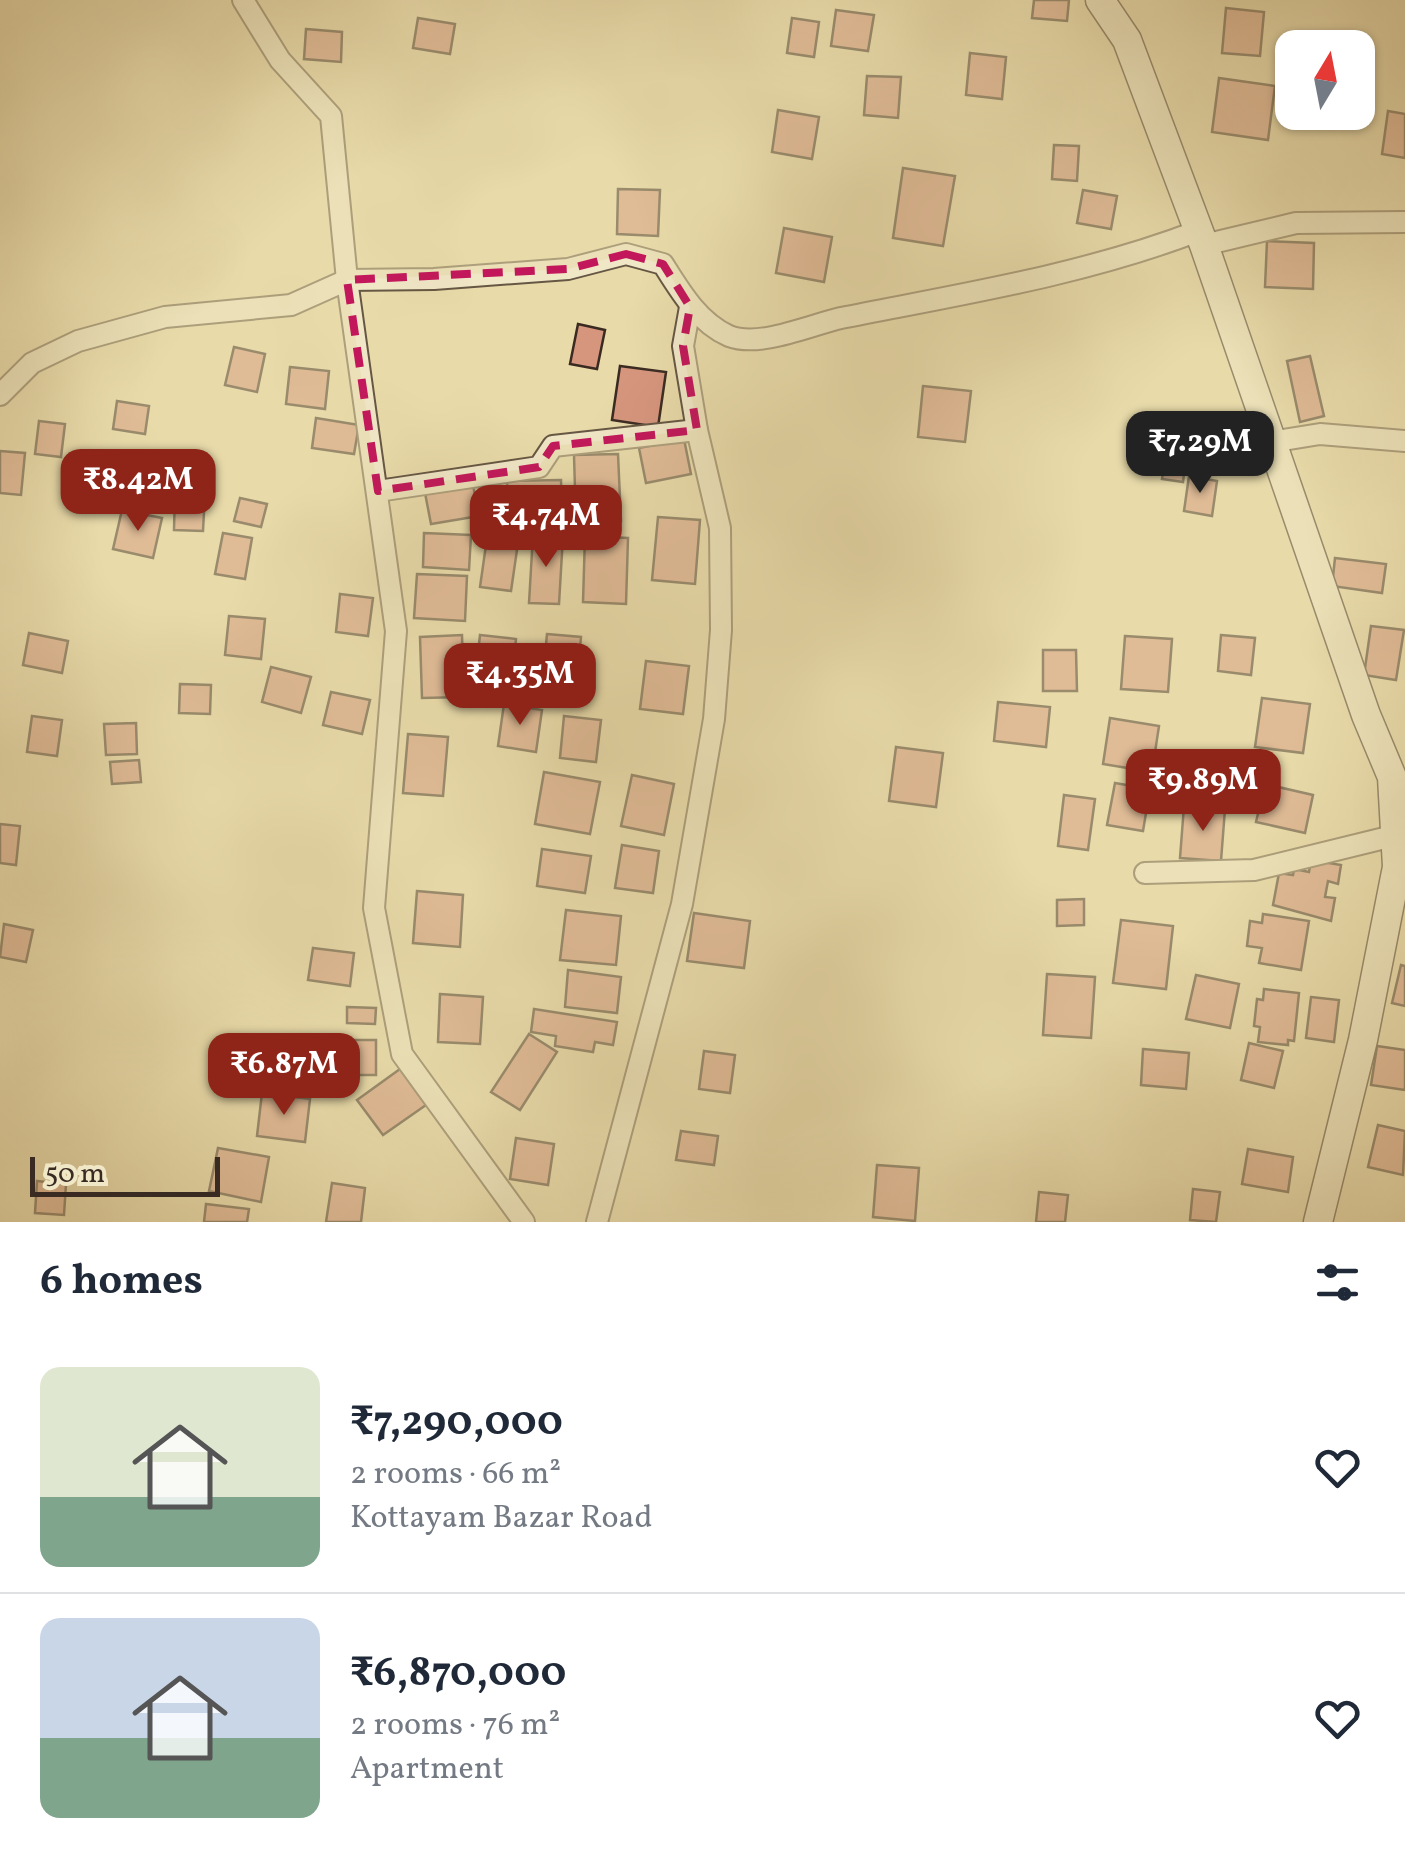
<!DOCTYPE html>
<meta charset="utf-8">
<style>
body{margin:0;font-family:Vollkorn,serif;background:#f6f6f7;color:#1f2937;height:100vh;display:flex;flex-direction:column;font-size:38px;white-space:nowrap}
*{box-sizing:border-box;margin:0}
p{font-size:32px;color:#747a83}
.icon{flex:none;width:55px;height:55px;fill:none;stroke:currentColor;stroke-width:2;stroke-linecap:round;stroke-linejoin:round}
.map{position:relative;height:1222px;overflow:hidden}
.drawer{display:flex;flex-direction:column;background:#fff;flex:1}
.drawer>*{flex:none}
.needle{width:65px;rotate:10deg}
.fabs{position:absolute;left:1275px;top:30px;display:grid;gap:20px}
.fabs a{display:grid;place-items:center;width:100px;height:100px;border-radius:20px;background:#fff;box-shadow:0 2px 8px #0004;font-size:50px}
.scale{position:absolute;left:30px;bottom:25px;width:190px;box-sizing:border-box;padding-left:10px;border:5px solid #3a2b22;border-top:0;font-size:28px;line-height:35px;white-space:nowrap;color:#3a2b22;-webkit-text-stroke:8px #f0e7c7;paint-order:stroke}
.price{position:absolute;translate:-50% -85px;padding:0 22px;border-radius:20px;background:#8f2418;color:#fff;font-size:32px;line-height:65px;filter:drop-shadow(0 2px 5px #0008)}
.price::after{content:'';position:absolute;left:50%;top:60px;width:30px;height:22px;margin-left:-15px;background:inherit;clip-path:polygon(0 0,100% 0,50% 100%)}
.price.selected{background:#222;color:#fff}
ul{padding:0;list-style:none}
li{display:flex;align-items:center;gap:30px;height:250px;padding:0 40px}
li+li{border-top:2px solid #e0e1e3}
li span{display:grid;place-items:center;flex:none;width:280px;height:200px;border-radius:20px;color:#555}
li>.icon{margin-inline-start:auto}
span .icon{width:120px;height:120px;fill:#fffc;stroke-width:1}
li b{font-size:42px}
h2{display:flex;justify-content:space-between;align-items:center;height:120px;padding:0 40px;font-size:42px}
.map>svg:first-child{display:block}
</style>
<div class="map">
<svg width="1405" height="1222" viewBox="0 0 1405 1222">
<rect width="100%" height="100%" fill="#e8daa9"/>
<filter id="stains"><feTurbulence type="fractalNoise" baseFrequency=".002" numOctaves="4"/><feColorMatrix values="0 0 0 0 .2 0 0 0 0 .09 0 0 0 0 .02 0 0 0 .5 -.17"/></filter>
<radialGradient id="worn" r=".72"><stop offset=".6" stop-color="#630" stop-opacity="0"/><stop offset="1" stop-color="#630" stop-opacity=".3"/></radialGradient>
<!-- building -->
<g fill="#d6967e" stroke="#3a2b22" stroke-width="2.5">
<path d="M1034 0H1069L1067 21 1032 18Z"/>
<path d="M1226 8 1264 12 1260 56 1222 53Z"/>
<path d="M836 10 874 15 868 51 831 46Z"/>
<path d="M418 18 455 24 450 54 413 48Z"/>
<path d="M792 18 819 22 814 57 787 53Z"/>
<path d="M306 29 342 32 341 62 304 59Z"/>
<path d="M970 53 1006 57 1002 99 966 95Z"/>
<path d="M867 76 901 77 898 118 864 115Z"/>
<path d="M1219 78 1275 86 1268 140 1212 132Z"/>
<path d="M778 110 819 117 812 159 772 152Z"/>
<path d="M1388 111 1405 114V158L1382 154Z"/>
<path d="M1054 145 1079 146 1077 181 1052 179Z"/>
<path d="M903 168 955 176 943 246 893 238Z"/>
<path d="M618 189 660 190 658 236 617 234Z"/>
<path d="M1083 190 1117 196 1111 229 1077 223Z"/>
<path d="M784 228 832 237 824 282 776 273Z"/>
<path d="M1267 241 1314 243 1313 289 1265 287Z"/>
<path d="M578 324 605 330 597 369 570 364Z"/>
<path d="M234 347 265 354 257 392 225 385Z"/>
<path d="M1310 356 1324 416 1300 422 1287 361Z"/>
<path d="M620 366 666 372 658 427 612 420Z"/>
<path d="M290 367 329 371 325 409 286 404Z"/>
<path d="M923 386 971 391 965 442 918 437Z"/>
<path d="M117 401 149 406 145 434 113 429Z"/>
<path d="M316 418 359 425 354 454 312 448Z"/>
<path d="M39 421 65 424 61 457 35 454Z"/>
<path d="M684 439 691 474 646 483 639 448Z"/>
<path d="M0 451 25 453 21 495 0 493Z"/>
<path d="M618 454 621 521 576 523 574 455Z"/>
<path d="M1165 463 1185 466 1183 482 1162 479Z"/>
<path d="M1189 476 1217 481 1212 516 1184 511Z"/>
<path d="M561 480 562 515H508L507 481Z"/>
<path d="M473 485 479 516 431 524 425 493Z"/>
<path d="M175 492 205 493 203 531 174 530Z"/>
<path d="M240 498 267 504 261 527 234 521Z"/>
<path d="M122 510 162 518 153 558 113 549Z"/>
<path d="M658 517 700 520 695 584 652 580Z"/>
<path d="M488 531 519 536 511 591 480 587Z"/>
<path d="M223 533 252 538 245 579 215 574Z"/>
<path d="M424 533 471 535 469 570 423 567Z"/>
<path d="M533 535 563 536 559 604 529 603Z"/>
<path d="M585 536 628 538 626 604 583 602Z"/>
<path d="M1335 558 1386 564 1382 593 1332 586Z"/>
<path d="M417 574 467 576 465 621 414 618Z"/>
<path d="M340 594 373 598 368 636 336 632Z"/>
<path d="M229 616 265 619 261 659 225 655Z"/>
<path d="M1371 626 1404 630 1396 680 1364 675Z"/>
<path d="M29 633 68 641 62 673 23 665Z"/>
<path d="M547 634 581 637 577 679 543 676Z"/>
<path d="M462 635 464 697 422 698 420 637Z"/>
<path d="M480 635 516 639 511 685 475 681Z"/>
<path d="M1221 635 1255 638 1251 675 1218 671Z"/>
<path d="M1125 636 1172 639 1168 692 1121 689Z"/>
<path d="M1043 650H1076L1077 691H1043Z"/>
<path d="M646 661 689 666 683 714 640 709Z"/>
<path d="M271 667 311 677 301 713 262 702Z"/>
<path d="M180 684 211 685 210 714 179 713Z"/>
<path d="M331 692 370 700 362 734 323 725Z"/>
<path d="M1262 698 1310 704 1303 753 1255 747Z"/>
<path d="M998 702 1050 707 1046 747 994 741Z"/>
<path d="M504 704 542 710 536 752 498 746Z"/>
<path d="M32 716 62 720 57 756 27 752Z"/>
<path d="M564 716 601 720 596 762 560 758Z"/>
<path d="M1110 718 1159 726 1152 772 1103 764Z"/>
<path d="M136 723 137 754 106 755 104 724Z"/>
<path d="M408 734 448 737 443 796 403 793Z"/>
<path d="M896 747 943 753 936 807 889 801Z"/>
<path d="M139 760 141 782 112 784 110 762Z"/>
<path d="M544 772 600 782 590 834 535 824Z"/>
<path d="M632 775 674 784 664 835 621 826Z"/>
<path d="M1115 783 1150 789 1143 831 1107 825Z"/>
<path d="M1265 784 1313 795 1305 833 1256 822Z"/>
<path d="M1064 795 1095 799 1088 850 1058 846Z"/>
<path d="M1184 806 1225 809 1221 861 1180 858Z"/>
<path d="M0 824 20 826 16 865 0 863Z"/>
<path d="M622 845 659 851 653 893 615 888Z"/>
<path d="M542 849 591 856 585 893 537 886Z"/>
<path d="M1311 860 1341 865 1338 884 1328 881 1325 897 1335 898 1331 921 1273 905 1279 873 1293 875 1294 869 1309 872Z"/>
<path d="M417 891 463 895 460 947 413 943Z"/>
<path d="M1084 899V925L1057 926V900Z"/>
<path d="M566 910 621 916 616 965 560 960Z"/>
<path d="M694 913 750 921 744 968 687 961Z"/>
<path d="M1263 914 1309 921 1301 970 1259 963 1262 948 1247 946 1250 921 1262 923Z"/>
<path d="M1121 920 1173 926 1166 989 1113 983Z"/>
<path d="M4 924 33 930 26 962 0 957Z"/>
<path d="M313 948 354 953 350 986 308 980Z"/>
<path d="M1401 965 1405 966V1006L1392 1003Z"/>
<path d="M568 970 621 977 617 1013 565 1007Z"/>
<path d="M1047 974 1095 977 1091 1038 1043 1035Z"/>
<path d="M1196 975 1239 984 1230 1028 1186 1019Z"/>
<path d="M1264 989 1299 993 1294 1041 1288 1040V1045L1258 1042 1260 1027 1254 1026 1257 999 1263 1000Z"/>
<path d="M440 994 483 997 480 1044 438 1042Z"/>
<path d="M1311 997 1339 1000 1334 1042 1306 1038Z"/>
<path d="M347 1007 376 1008 375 1024 347 1023Z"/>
<path d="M534 1009 617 1022 613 1045 595 1042 593 1052 555 1046 556 1036 531 1032Z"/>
<path d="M529 1034 557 1052 520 1110 491 1092Z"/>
<rect x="344" y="1040" width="32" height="35"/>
<path d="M1249 1043 1283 1051 1274 1088 1241 1080Z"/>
<path d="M1377 1046 1405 1050V1090L1371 1085Z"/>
<path d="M1143 1049 1189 1053 1186 1089 1141 1085Z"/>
<path d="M704 1051 735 1055 730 1093 699 1089Z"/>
<path d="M400 1069 426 1105 383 1135 357 1100Z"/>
<path d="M262 1093 310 1099 305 1142 257 1136Z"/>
<path d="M1378 1125 1405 1131 1403 1175 1368 1167Z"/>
<path d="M681 1131 718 1136 714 1165 676 1160Z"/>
<path d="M516 1138 554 1144 548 1185 510 1179Z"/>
<path d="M218 1148 269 1157 261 1202 209 1191Z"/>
<path d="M1248 1149 1293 1157 1288 1192 1242 1184Z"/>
<path d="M877 1165 919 1168 915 1221 873 1217Z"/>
<path d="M37 1181 66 1184 64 1215 35 1213Z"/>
<path d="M332 1183 365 1188 361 1222H326Z"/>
<path d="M1193 1189 1220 1192 1216 1222 1190 1220Z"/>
<path d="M1039 1192 1068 1195 1065 1222H1036Z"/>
<path d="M206 1204 249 1209 247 1222H204Z"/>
</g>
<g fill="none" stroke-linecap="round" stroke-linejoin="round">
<defs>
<g id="street">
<path d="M243 0 280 60 331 116 347 280 396 631 374 908 402 1054 524 1222"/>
<path d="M1204 245 1296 223 1405 222"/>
<path d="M0 395 32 363 78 341 165 317 291 305 347 280 434 279 568 269 626 254 663 264C680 291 698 322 729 336 760 348 810 325 841 318 962 294 1083 275 1198 231"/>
<path d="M1271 442 1320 434 1405 441"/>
<path d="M378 491 539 467 553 446 697 430"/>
<path d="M1145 873 1254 870 1397 835"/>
<path d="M597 1222 682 904 714 719 721 630 720 528 697 430 683 346 690 307"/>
</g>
<path id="secondary" d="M1100 0 1127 40 1204 245 1366 715 1392 777 1397 867 1363 1040 1318 1222"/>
</defs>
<!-- street casing -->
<use href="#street" stroke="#665744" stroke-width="24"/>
<!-- secondary casing -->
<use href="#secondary" stroke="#3a2b22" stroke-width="31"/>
<!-- street -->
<use href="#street" stroke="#f0e7c7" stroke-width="20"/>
<!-- secondary -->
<use href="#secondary" stroke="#f0e7c7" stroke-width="28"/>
</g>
<!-- marked area -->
<path d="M0 0H1405V1222H0ZM626 254 663 264 690 307 683 346 697 430 553 446 539 467 378 491 347 280 568 269Z" fill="#e8daa9" fill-opacity=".55" fill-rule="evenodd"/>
<path fill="none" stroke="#c2185b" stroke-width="8" stroke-dasharray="20 12" stroke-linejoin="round" d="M626 254 663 264 690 307 683 346 697 430 553 446 539 467 378 491 347 280 568 269Z"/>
<rect width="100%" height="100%" filter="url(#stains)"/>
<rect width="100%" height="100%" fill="url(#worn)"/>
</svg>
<div class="fabs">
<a><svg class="needle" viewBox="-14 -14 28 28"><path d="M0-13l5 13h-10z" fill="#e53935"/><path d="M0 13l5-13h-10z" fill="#747a83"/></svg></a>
</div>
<div class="scale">50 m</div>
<b class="price selected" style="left:1200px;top:496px">₹7.29M</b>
<b class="price" style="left:138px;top:534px">₹8.42M</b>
<b class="price" style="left:546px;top:570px">₹4.74M</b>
<b class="price" style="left:520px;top:728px">₹4.35M</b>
<b class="price" style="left:1203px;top:834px">₹9.89M</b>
<b class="price" style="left:284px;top:1118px">₹6.87M</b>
</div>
<section class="drawer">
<h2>6 homes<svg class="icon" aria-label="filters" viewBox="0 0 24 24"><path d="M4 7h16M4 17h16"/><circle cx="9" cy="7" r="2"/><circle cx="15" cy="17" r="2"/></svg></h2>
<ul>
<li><span style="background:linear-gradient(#dfe7d0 65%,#7fa58c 0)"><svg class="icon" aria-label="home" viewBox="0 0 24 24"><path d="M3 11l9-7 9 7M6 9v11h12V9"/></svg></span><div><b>₹7,290,000</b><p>2 rooms · 66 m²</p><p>Kottayam Bazar Road</p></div><svg class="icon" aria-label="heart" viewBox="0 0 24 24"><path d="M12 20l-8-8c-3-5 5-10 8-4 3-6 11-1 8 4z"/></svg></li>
<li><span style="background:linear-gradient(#c9d6e8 60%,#7fa58c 0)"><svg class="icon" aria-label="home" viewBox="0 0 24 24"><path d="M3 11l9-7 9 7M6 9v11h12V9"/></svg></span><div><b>₹6,870,000</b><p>2 rooms · 76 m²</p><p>Apartment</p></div><svg class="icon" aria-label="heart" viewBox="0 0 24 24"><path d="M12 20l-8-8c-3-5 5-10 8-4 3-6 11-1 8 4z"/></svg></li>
</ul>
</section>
